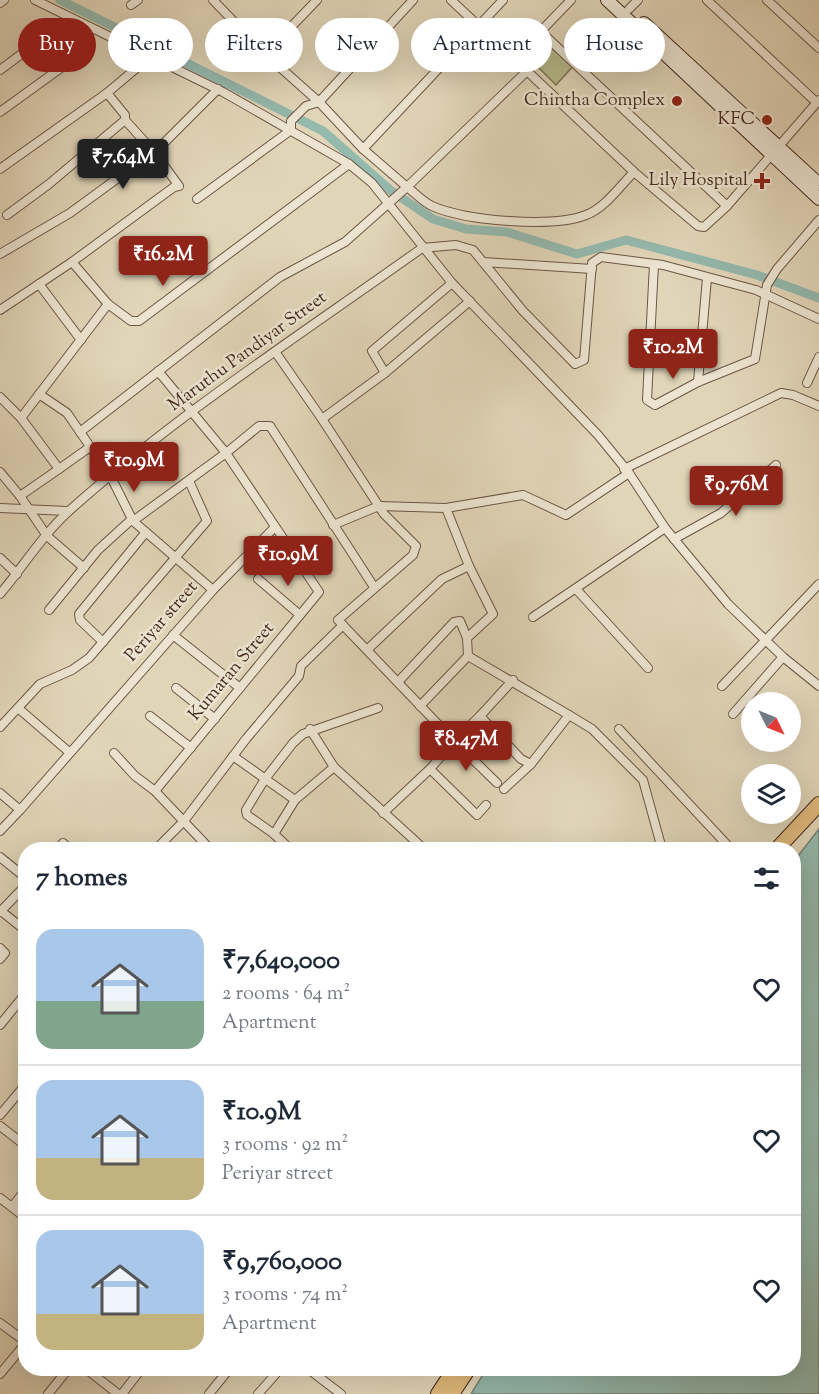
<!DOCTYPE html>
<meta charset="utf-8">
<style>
body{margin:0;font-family:"Sorts Mill Goudy",serif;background:#f6f6f7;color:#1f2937;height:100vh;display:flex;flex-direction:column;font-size:22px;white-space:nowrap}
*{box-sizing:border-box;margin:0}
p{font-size:20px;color:#747a83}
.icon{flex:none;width:33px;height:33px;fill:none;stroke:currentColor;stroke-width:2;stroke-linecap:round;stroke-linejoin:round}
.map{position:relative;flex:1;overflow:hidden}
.details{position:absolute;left:18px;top:842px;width:783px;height:534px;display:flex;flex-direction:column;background:#fff;border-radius:24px;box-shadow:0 6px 24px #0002}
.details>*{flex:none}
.top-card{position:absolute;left:18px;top:18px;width:783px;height:54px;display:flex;gap:12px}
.needle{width:39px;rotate:133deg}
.buttons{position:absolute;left:741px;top:692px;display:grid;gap:12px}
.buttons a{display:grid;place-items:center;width:60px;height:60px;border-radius:50%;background:#fff;box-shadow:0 6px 24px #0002;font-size:30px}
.price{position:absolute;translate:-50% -51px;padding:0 14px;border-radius:6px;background:#8f2418;color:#fff;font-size:20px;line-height:39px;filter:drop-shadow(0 2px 3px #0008)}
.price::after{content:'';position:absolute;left:50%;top:36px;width:18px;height:14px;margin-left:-9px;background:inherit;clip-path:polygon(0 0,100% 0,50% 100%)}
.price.selected{background:#222;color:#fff}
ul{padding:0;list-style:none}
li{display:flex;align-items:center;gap:18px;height:150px;padding:0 18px}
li+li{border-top:2px solid #e0e1e3}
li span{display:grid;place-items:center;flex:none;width:168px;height:120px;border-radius:18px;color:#555}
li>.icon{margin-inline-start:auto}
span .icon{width:72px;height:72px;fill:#fffc;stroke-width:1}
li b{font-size:26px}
h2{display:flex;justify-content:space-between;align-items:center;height:72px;padding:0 18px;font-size:26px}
.tag{padding:0 21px;border-radius:27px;background:#fff;box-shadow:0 6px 24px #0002;font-size:21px;line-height:54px}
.tag.selected{background:#8f2418;color:#fff}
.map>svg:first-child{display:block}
</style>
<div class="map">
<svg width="819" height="1394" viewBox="0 0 819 1394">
<rect width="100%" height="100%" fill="#e1d5b8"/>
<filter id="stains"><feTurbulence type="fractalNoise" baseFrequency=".00333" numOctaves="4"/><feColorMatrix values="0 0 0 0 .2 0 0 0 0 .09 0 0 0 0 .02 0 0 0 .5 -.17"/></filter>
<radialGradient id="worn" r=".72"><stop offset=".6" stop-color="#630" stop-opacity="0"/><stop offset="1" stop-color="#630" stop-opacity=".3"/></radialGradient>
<!-- green -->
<path fill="#b7bc8c" stroke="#7e7456" stroke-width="1.5" d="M545 31 577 62 556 85 524 53Z"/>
<!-- water -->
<path fill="#94b9ad" stroke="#758075" stroke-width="1.5" d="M819 829V1394H471L487 1368H794V861Z"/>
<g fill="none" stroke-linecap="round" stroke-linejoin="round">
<!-- canal -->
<path stroke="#94b9ad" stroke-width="9" d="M60 0 323 131 390 190 433 219 466 229 507 232 577 254 626 240 757 275 819 298"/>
<defs>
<g id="street">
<path d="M35 0 223 92 349 164 372 183 452 283 598 435 629 473 665 528 728 604 783 657 819 686"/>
<path d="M213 0 265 54 319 102 363 149 407 187 527 71 514 59 571 0"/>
<path d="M451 0 514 59"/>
<path d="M707 0 816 102"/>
<path d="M767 0 819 48"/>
<path d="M0 3 4 0"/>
<path d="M131 5 138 0"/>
<path d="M629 9 638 0"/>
<path d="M541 32 727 206"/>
<path d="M265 54 317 0"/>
<path d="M0 70 70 18"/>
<path d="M527 71 634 172"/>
<path d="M0 112 65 65V57L45 38"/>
<path d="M363 149 503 0"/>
<path d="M0 169 107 93 151 56"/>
<path d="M197 199 291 130V121L306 106 319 102 413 0"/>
<path d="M7 215 49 184 125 120V115L107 93"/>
<path d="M422 248 456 245 473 250 523 311 575 364 584 360 592 263 601 257 663 265 756 290 819 319"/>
<path d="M0 254 70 213 159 148 218 89"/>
<path d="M72 262 108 304"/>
<path d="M483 262 592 269"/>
<path d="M654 264 647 400 655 405 698 382 755 359 767 285 777 269 819 220"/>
<path d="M39 284 81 340"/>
<path d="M0 310 72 262 174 187 179 186 154 152 125 120"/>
<path d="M276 353 322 419 385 373 372 351 452 283"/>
<path d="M385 373 470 301"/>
<path d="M698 382 707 278"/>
<path d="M807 383 819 357"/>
<path d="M39 394 67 413 111 477 133 521"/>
<path d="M0 397 21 418 108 304 131 321H139L349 164"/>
<path d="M322 419 384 514 416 546 413 555 338 620 454 741 480 716 521 759 531 764 569 715 592 729 643 780 662 849"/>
<path d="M80 432 280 277 345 242 407 187C415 193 423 202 432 206 465 221 553 228 586 215 605 208 620 186 634 172L698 226 704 227 727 206 819 100"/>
<path d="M59 469 90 447"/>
<path d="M624 469 781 393 793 395 819 406"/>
<path d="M0 472 20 496 59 469 21 418"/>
<path d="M20 496 47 536 84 568"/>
<path d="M0 508 68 511"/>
<path d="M333 525 379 506 446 508"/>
<path d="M674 539 721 513 776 465"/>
<path d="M0 558 17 574"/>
<path d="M258 579 300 615"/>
<path d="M576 589 648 668"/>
<path d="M213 590 275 527"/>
<path d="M0 594C23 567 43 534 70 510 179 413 303 333 422 248"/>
<path d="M49 610 98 550 132 519"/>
<path d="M533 617 665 528"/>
<path d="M173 635 240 688"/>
<path d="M467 638 493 614 469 566"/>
<path d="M103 642 80 620 79 614 146 532"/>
<path d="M368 649 442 579 469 566 446 508 523 495 566 515 629 473"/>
<path d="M468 656 569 715"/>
<path d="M398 682 454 622 460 621 467 638 468 656 420 706"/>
<path d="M722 686 819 584"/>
<path d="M176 688 215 719"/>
<path d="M18 708 69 752"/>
<path d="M733 714 783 657"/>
<path d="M150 716 191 748"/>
<path d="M480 716 513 680"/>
<path d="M0 727 40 684 72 670 89 658 207 521 189 481"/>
<path d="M619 729 731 849"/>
<path d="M114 753 135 776 155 791 210 849"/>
<path d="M233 756 295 800 274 834 290 849"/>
<path d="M334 767 424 849"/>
<path d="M504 789 531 764"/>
<path d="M155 791 319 592 226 453 259 426H270L374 587"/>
<path d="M0 793 20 810 213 590 133 521 226 453 158 371"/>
<path d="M295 800 334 767 310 729"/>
<path d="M486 805 477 815 430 769 454 741 497 783"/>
<path d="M383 813 430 769"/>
<path d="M0 831 20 810"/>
<path d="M274 834 247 815 246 810 265 779 293 743 303 734 378 708"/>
<path d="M58 849 63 843 70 849"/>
<path d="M156 849 184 821 246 739 299 676 301 666 343 625"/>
<path d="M0 857 26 878"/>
<path d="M1 911 26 931"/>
<path d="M0 912 26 885"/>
<path d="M0 948 5 953 0 959"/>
<path d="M0 1025 26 993"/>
<path d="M0 1115 26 1084"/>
<path d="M0 1126 26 1146"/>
<path d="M0 1198 26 1218"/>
<path d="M12 1207 26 1189"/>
<path d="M0 1323 26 1342"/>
<path d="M85 1368 118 1394"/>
<path d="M307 1368 341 1394"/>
<path d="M0 1374 25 1344"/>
<path d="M48 1394 69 1368"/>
<path d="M122 1394 142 1368"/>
<path d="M209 1394 230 1368"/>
<path d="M258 1394 281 1368"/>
</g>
<g id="secondary">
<path d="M607 0 819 199"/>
<path d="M644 23 819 184"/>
</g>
<g id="primary">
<path d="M777 849 819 804"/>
<path d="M438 1394 455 1368"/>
<path d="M452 1394 469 1368"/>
</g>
</defs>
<!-- street casing -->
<use href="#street" stroke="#6d5646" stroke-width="10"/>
<!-- secondary casing -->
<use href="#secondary" stroke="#462b20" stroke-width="14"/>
<!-- primary casing -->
<use href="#primary" stroke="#462b20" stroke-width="16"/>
<!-- street -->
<use href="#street" stroke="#ece4d1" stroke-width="8"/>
<!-- secondary -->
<use href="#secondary" stroke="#ece4d1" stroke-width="12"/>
<!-- primary -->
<use href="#primary" stroke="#e0ba7c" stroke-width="14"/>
</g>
<!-- markers -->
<g fill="#8f2418" stroke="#ece4d1" stroke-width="2">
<circle cx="677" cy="101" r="6"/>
<circle cx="767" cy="120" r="6"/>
<path d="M759 172h6v6h6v6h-6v6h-6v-6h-6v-6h6z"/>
</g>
<g text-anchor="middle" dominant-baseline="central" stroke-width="5" stroke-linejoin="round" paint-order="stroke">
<!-- poi labels -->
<g font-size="18" fill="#462b20" stroke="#ece4d1" text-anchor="end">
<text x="665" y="101">Chintha Complex</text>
<text x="755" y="120">KFC</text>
<text x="748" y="181">Lily Hospital</text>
</g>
<!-- street labels -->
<g font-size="18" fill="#462b20" stroke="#ece4d1">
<text transform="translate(248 352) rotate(-36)">Maruthu Pandiyar Street</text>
<text transform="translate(162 622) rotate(-49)">Periyar street</text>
<text transform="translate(232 672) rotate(-50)">Kumaran Street</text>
</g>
</g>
<rect width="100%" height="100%" filter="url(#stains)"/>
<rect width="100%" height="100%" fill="url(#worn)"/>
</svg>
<div class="buttons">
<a><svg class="needle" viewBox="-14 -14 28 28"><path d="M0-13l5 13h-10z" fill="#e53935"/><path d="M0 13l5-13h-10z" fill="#747a83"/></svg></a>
<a><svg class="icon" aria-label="layers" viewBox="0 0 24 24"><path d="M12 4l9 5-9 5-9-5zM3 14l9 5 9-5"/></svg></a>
</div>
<b class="price selected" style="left:123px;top:190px">₹7.64M</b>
<b class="price" style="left:163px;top:287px">₹16.2M</b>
<b class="price" style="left:673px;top:380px">₹10.2M</b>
<b class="price" style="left:134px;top:493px">₹10.9M</b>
<b class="price" style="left:736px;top:517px">₹9.76M</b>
<b class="price" style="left:288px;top:587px">₹10.9M</b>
<b class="price" style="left:466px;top:772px">₹8.47M</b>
<div class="top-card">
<a class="tag selected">Buy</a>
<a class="tag">Rent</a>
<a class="tag">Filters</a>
<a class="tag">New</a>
<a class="tag">Apartment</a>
<a class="tag">House</a>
</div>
<section class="details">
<h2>7 homes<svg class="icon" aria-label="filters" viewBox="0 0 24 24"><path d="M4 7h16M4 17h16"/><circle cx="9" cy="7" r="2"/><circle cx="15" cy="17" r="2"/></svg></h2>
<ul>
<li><span style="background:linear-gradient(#a9c7e8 60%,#7fa58c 0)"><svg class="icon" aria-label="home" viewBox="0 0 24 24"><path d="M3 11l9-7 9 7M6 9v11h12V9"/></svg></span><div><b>₹7,640,000</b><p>2 rooms · 64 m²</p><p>Apartment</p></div><svg class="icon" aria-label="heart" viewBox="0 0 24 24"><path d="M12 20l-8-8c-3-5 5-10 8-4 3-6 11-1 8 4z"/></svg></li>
<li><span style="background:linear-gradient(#a9c7e8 65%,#c2b280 0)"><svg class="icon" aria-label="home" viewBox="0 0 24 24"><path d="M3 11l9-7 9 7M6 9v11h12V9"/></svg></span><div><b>₹10.9M</b><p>3 rooms · 92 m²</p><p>Periyar street</p></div><svg class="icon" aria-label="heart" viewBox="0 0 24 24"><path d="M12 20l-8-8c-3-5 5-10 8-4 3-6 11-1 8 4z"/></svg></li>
<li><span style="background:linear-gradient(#a9c7e8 70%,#c2b280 0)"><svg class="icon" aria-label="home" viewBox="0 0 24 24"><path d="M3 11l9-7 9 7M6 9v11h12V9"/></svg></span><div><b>₹9,760,000</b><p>3 rooms · 74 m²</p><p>Apartment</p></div><svg class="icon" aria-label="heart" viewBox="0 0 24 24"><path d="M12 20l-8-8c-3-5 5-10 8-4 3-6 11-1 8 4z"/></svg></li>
</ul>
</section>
</div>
